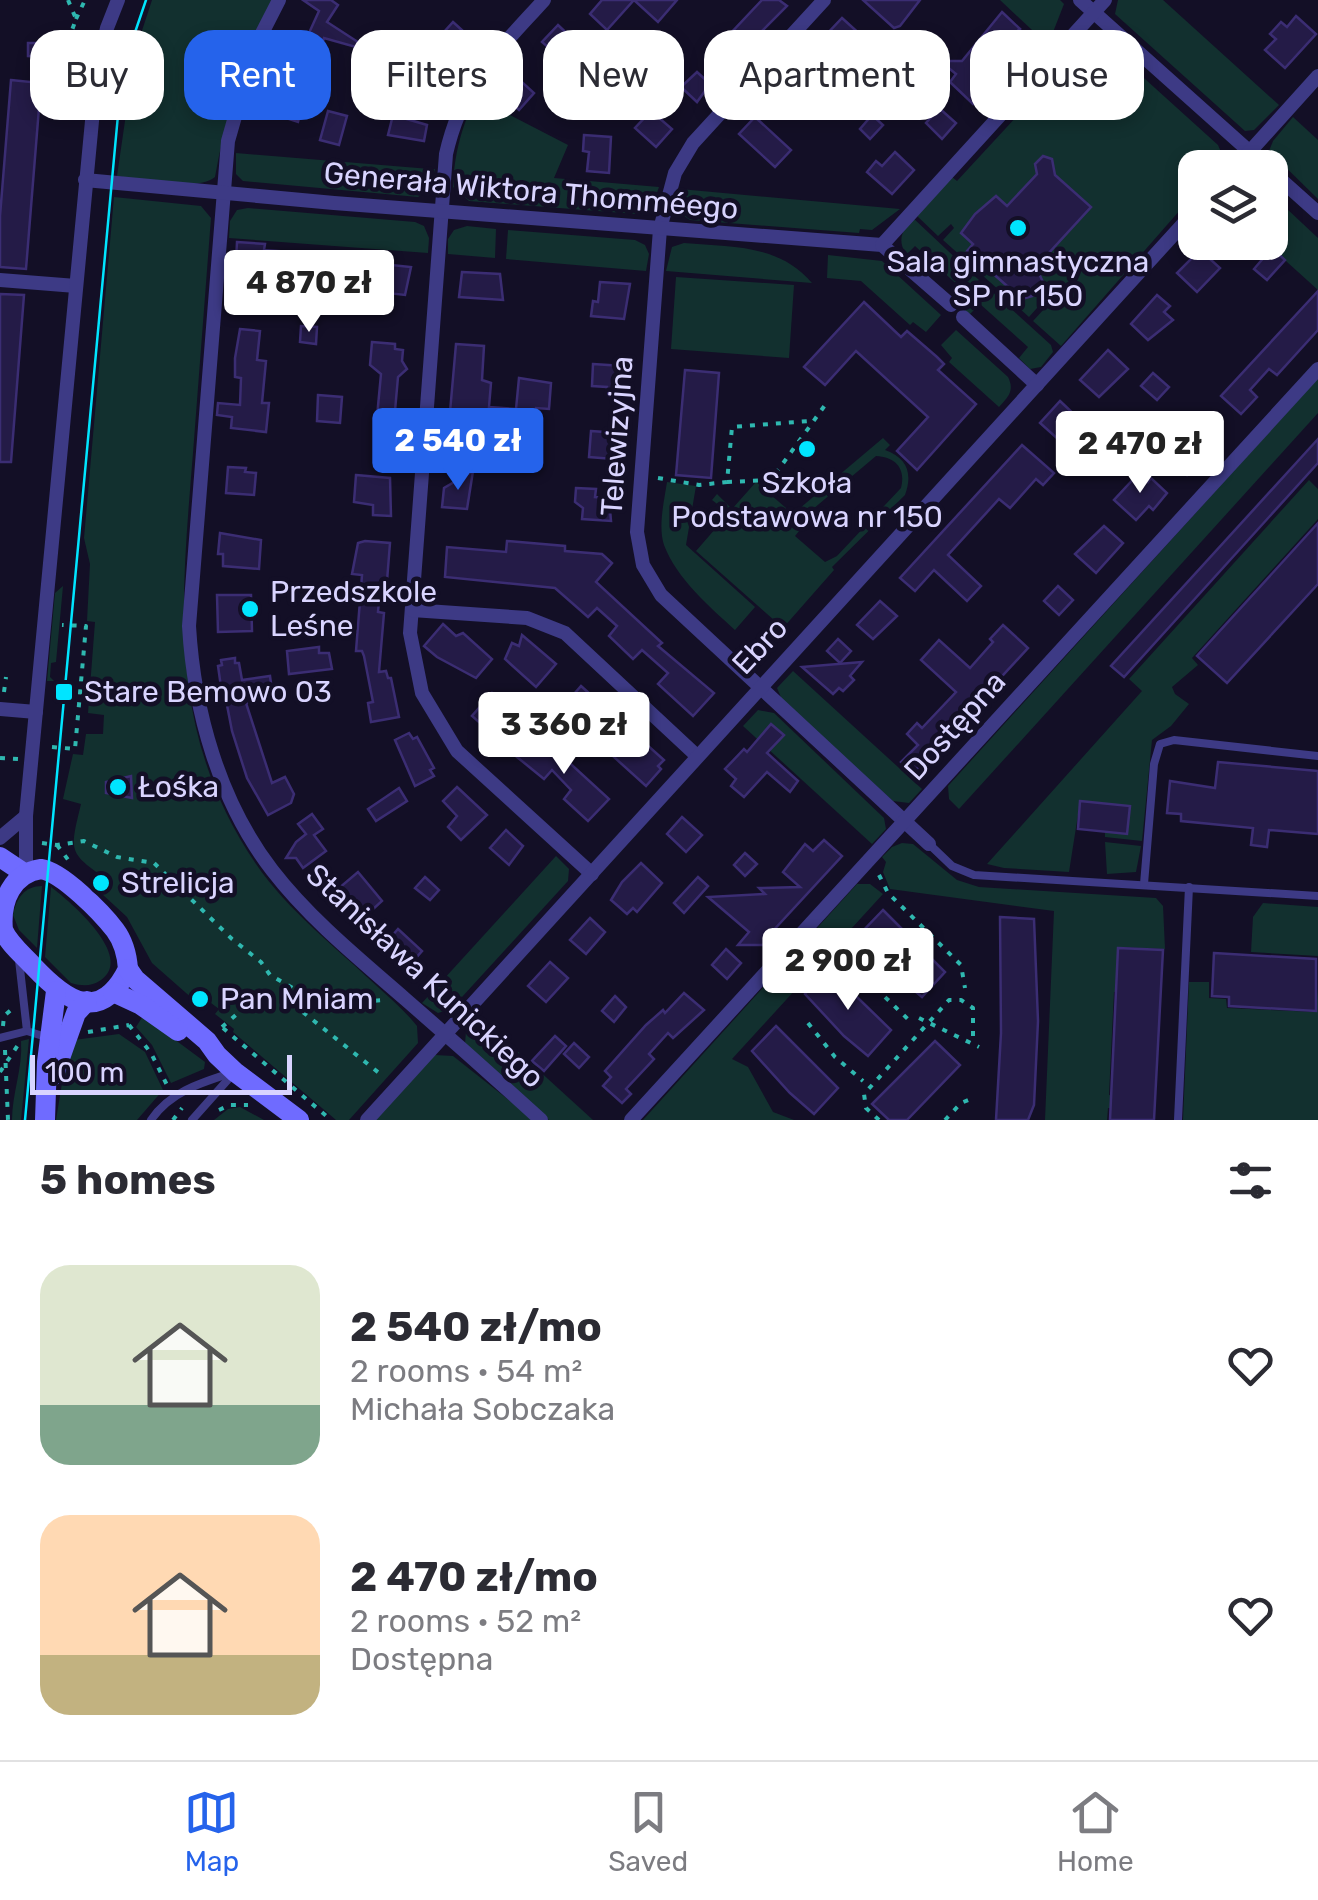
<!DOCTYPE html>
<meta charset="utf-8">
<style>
body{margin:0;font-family:Rubik,sans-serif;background:#f2f2f3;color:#2b2b33;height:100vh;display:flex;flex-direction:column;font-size:38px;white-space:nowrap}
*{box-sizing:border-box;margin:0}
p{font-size:32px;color:#7c7c81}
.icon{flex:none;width:55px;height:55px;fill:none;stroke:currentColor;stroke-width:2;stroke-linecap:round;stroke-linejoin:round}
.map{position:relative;height:1120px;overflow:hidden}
.details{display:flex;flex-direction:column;background:#fff;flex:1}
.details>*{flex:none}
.banner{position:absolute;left:30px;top:30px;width:1260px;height:90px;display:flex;gap:20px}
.controls{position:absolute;left:1178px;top:150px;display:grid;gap:20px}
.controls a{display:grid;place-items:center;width:110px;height:110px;border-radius:20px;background:#fff;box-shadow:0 5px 15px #0003;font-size:50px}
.scale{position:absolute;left:30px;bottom:25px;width:262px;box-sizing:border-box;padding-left:10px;border:5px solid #d9d4ff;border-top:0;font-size:28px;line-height:35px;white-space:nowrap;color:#d9d4ff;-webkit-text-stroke:8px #130f26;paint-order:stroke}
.price{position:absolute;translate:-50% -85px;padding:0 22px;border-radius:10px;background:#fff;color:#222;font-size:32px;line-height:65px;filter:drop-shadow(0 2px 5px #0008)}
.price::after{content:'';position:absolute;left:50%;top:60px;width:30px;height:22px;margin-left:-15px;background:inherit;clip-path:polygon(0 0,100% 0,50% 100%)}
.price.on{background:#2563eb;color:#fff}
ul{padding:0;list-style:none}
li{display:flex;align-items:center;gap:30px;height:250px;padding:0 40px}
li span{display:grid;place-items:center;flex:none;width:280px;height:200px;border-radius:30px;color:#555}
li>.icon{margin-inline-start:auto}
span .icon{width:120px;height:120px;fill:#fffc;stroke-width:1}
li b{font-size:42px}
h2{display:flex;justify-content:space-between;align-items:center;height:120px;padding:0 40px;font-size:42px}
.chip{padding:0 35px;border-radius:30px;background:#fff;box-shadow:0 5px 15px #0003;font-size:35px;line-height:90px}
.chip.on{background:#2563eb;color:#fff}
.tab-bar{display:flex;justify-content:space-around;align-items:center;height:140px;border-top:2px solid #e1e1e2;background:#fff;font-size:28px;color:#7c7c81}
.tab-bar a{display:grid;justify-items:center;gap:5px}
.tab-bar .on{color:#2563eb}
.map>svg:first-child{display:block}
</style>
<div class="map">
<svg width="1318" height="1120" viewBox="0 0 1318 1120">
<rect width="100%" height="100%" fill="#130f26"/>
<!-- green -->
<g fill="#12302f" fill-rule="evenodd">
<path d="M152 0H272C244 57 226 114 215 177 198 192 141 179 117 176L135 52Z"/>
<path d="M1000 0H1060L1064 4 1048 45Z"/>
<path d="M1118 0H1163L1279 105 1254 130 1245 131 1115 14Z"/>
<path d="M1092 35 1103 41 1218 145 1223 157 1218 167 1195 168V193L1061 346 1033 321 1057 295 1053 290 1029 317 943 240 954 228 951 224 938 236 916 215 952 177 957 181Z"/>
<path d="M477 98 568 145 554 178 659 187 649 215 469 201 453 187C454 158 461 124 477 98Z"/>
<path d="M1293 117 1318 140V199L1269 151 1273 141Z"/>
<path d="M236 153 430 169H435L430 189 418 197 243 181 236 174Z"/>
<path d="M680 189 900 209 872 230 860 229 859 233 690 220 678 212 675 204Z"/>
<path d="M1270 193 1318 238V290L1266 243 1270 242Z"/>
<path d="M114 197 201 206 211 218C205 296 199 375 193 453 181 603 166 731 256 864 288 911 338 949 379 988 392 1000 406 1012 417 1026L418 1043 349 1120H336L233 1032 234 1029 215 1014 219 1009 199 994 194 1000 152 963 127 917 102 894 110 882C68 852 69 854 81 804L63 799 73 754 83 755 86 734H103L104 715 88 713 95 622 87 621 90 564 84 538Z"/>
<path d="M248 208 415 222 424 226 429 238 428 253 229 238 230 221 237 210Z"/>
<path d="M913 218 979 280 959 303 954 300 963 290 915 246 906 255C897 239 902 231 913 218Z"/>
<path d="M467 226 496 229 495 258 448 254V239L454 230Z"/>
<path d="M508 230 635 240 645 245 649 254 646 271 506 259Z"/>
<path d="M684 243C731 247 779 244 812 283L666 271 672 247Z"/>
<path d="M828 255 882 261 941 315 926 332 913 322 910 325 861 281 827 278Z"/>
<path d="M676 277 794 285 789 358 671 349Z"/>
<path d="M987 287 1051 345 1053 352 1041 367 1030 369 1019 358 1028 347 980 304 970 314 964 311Z"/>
<path d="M956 330 1008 377C1015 391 1008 397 999 407L949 362 952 358 941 345Z"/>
<path d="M1318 378V413L959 809 949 799 948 786Z"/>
<path d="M883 438 890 445 885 450C907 458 913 473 905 495L832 567 834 570 783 628 696 551 729 513 712 500 717 494 732 509 756 482 793 514ZM876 456C896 457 906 469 901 488L837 556 825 562 795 536 804 525 800 520Z"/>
<path d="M1309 480 1318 489V519L1192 658 1198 665 1172 687 1175 694 1189 704 1171 726 1152 740 1142 841 1105 837V831L1127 833 1130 806 1080 802 1069 872 1004 868 987 864 1142 691 1129 679Z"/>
<path d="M667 482 696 486 686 545 755 607 735 630C709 606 677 579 664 545 658 526 664 502 667 482Z"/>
<path d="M63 586 56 662 51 663 50 677 54 681H47L55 593Z"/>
<path d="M793 671 922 789 909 803 893 801 783 702 777 688Z"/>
<path d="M758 710 774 713 884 818 886 829 872 844 743 726Z"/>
<path d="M1105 842 1141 846 1136 872 1107 874Z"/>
<path d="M902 843 913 844 957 880 979 887 1156 898 1163 906 1165 949 1118 947 1116 977 1127 979V992H1114L1109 1095 1121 1096 1120 1108H1108L1107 1120H1045L1054 911 890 889 883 872 886 862 882 857 892 847Z"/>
<path d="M556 856 569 869 568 881 451 1009 438 1013 422 1003Z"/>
<path d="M857 884H870L883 894 732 1059 748 1067 773 1112 794 1120H643Z"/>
<path d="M42 886 37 948 19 930 13 915C16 898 25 886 42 886Z"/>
<path d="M51 887C71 902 135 957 101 980 91 987 82 986 71 983L45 957Z"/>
<path d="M1263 903 1318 907V956L1251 952 1253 917Z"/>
<path d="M1189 982H1209V998L1226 999 1227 1008 1316 1012 1318 988V1120H1183Z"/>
<path d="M143 1016 205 1062 204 1069 171 1083 152 1045 136 1027Z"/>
<path d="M480 1017 593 1120H549L465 1044 466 1031Z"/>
<path d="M119 1034 145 1052 163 1090 137 1120H56L63 1077 74 1040Z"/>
<path d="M29 1039 21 1120H12C12 1093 23 1068 21 1041Z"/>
<path d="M435 1055 453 1056 534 1120H372Z"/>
<path d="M240 1107 264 1120H214L228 1109Z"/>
</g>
<!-- building -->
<g fill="#241b47" stroke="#3b2d73" stroke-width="2.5">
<path d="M303 0H331L338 5 327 22 364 46 363 49 324 38 320 51 304 44 319 11Z"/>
<path d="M602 0H677L658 22 634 0 607 30 590 14Z"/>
<path d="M762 0H779L787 6 745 48 730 34Z"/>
<path d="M863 0H920L900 26 894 28Z"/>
<path d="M1002 12 1020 29 1015 33 1028 44 973 104 950 82 956 74 940 61H962Z"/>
<path d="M1296 16 1316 34 1285 68 1265 50 1276 39 1270 34 1281 22 1287 27Z"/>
<path d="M842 18 862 36 855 43 860 48 851 58 826 35Z"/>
<path d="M453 22 474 41 455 61 435 42Z"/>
<path d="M558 25 577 43 563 60 542 42Z"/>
<path d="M28 43H44V57L28 56Z"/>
<path d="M788 59 809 78 814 73 830 87 806 113 780 89 785 82 775 73Z"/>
<path d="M410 64 431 77 429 86 438 91 428 107 396 88Z"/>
<path d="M697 72 710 84 697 102 681 87Z"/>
<path d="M513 74 534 93 519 110 498 91Z"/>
<path d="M271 75 307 86 298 122 261 110Z"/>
<path d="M11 80 41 83 26 269 0 267V216Z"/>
<path d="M939 108 956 123 942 139 926 123Z"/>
<path d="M328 111 347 116 339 145 320 140Z"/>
<path d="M651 111 672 129 656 147 635 128Z"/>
<path d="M393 115 427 125 424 141 388 135Z"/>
<path d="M872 115 883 125 870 139 860 129Z"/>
<path d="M755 117 791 150 775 167 739 134Z"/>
<path d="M584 135 611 137 609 173 587 171 589 152 583 151Z"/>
<path d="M895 152 914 170 892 194 867 172 876 161 882 166Z"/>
<path d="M1043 156 1052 159 1055 175 1091 207 1036 267 1043 282 1039 294 1022 299 967 251 973 244 961 233 975 214 996 196 1007 206 1037 174 1035 164Z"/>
<path d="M237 242 265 244 264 250 303 253 302 265 318 266 317 286 291 284 264 255 263 275 241 274 242 263 236 262Z"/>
<path d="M1272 248 1285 260 1267 280 1254 269Z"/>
<path d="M1200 250 1220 268 1197 292 1177 273Z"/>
<path d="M391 265 411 267 405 295 378 292 380 267Z"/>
<path d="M462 272 500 274 503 300 459 297Z"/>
<path d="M600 282 630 284 624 319 591 316 593 301 598 302Z"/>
<path d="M1318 291V330L1277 375 1269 369 1250 390 1257 397 1241 414 1221 396Z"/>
<path d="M0 294 24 295 11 462H0Z"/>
<path d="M1157 295 1170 306 1164 312 1173 320 1148 340 1131 324Z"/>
<path d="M864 302 901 337 907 331 937 357 944 364 938 370 976 404 917 470 897 451 928 417 856 351 825 385 804 367Z"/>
<path d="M301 326 317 327 316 344 300 342Z"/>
<path d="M240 329 260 331 257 360 266 361 262 403H269L266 432 231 428 232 417 217 415 218 403 240 405 241 378 235 377V358Z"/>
<path d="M372 342 395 344V349L403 350 402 361 407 369 398 377 395 411 397 440 375 438 381 374 370 365Z"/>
<path d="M456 344 484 346 482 380 491 383 489 407 516 409 519 378 551 383 549 409 536 408 534 424H481L478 462 456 459 458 447 447 446Z"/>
<path d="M1108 350 1128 369 1099 397 1080 380Z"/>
<path d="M593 364 623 366 621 398 607 397V387L592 386Z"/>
<path d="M685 370 719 373 711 478 676 475Z"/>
<path d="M1153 373 1169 387 1157 400 1141 386Z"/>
<path d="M318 395 342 397 340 423 317 421Z"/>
<path d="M1060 401 1079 419 1059 440 1040 423Z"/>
<path d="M1189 428 1211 448 1187 475 1165 454Z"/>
<path d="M591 431 618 433 613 459 589 457Z"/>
<path d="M1318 439V463L1124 677 1111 666Z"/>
<path d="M1022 445 1054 473 1043 485 1036 479 1010 508 999 499 948 555 981 586 967 601 934 570 915 591 900 578Z"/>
<path d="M228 467 246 468 245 472 256 473 254 495 226 493Z"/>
<path d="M473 471 467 509 442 507 444 488Z"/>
<path d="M1139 473 1148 482 1151 478 1167 493 1153 510 1149 506 1136 520 1114 500Z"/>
<path d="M356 475 390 478 391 516 373 515V505L354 502Z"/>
<path d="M576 488 596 489 595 497 609 498 611 521 582 519 583 508 575 502Z"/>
<path d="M1318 523V584L1227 683 1197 656Z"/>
<path d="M1104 526 1123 543 1096 573 1075 554Z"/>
<path d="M220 533 261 540 259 569 223 566V554H218Z"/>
<path d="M365 541 390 543 387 581 381 580 378 612 384 613 379 672 386 671 388 678H391L399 717 371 722 368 703 373 702 364 656 362 651H356L362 575 352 574 358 543Z"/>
<path d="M507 541 565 546V551L602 554 612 563 596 582 662 643 658 646 714 693 693 716 658 684 668 673 642 650 633 659 609 636 617 626 597 608 588 617 555 588 445 577 447 547 506 552Z"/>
<path d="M1058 586 1073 600 1059 615 1044 601Z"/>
<path d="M217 595H251L252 631 218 632Z"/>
<path d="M880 601 897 616 873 639 857 625Z"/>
<path d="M443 624 456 636 463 633 492 659 476 678 437 657 424 646Z"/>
<path d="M1003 625 1028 648 912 774 901 762 918 745 907 734 917 723 922 728 956 692 921 660 939 640 970 668 993 642 990 639Z"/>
<path d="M522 635 556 664 536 687 505 659 512 643 519 646Z"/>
<path d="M838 639 851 651 840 663 827 651Z"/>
<path d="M319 647V653H329L332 669 289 674 287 651Z"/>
<path d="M235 658V663H239L242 680 270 676 273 698 246 703 272 783 285 777 294 794 291 803 268 815 247 778 232 731 226 700 223 701 218 666 222 665 221 660Z"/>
<path d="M862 662 850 676 854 680 843 691 839 688 833 694 802 667Z"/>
<path d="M581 686 664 760 658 766 661 769 646 786 561 709Z"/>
<path d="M492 693 516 715 496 737 472 716Z"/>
<path d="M771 724 784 735 767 753 798 781 790 792 767 772 744 797 731 786 736 779 725 769 744 749 747 752Z"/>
<path d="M409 733 413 739 417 737 434 768 430 770 434 776 415 786 395 740Z"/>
<path d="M538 734 609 799 588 821 564 799 571 790 552 770 544 779 517 757Z"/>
<path d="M1218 762 1318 771V834L1269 830 1267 847 1251 845 1253 828 1181 821V814L1167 813 1170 781 1215 788Z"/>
<path d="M131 776 132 798 106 793V782Z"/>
<path d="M457 787 487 815 461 840 448 827 457 816 443 801Z"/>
<path d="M399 788 407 801 376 821 368 809Z"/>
<path d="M1080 801 1130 806 1127 834 1078 829Z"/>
<path d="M312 814 323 829 314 835 326 851 303 868 296 858H286L296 842 306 834 298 824Z"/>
<path d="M682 817 702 835 686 852 667 834Z"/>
<path d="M506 830 523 846 509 865 490 848Z"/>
<path d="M824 840 842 856 771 933 763 945H738L749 932 708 897 765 894 759 888 800 887 783 872 805 844 813 851Z"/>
<path d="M745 853 757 864 745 876 734 865Z"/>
<path d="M641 863 662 883 637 912 633 908 627 914 611 900 622 882Z"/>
<path d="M358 872 382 901 358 923 332 894Z"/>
<path d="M425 877 439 890 430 900 415 888Z"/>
<path d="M698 877 708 886 684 913 674 903Z"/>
<path d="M883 910 945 972 922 997 898 977 859 935Z"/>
<path d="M1000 917 1034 919 1038 1021 1034 1105 1028 1120H996L1001 1033Z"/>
<path d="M590 918 605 932 586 954 570 940Z"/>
<path d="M398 929 422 951 407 968 383 946Z"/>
<path d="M1118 948 1163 950 1154 1120H1110Z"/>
<path d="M726 949 741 963 727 979 712 965Z"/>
<path d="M1214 953 1316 959V1011L1229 1006V997L1212 996Z"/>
<path d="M550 962 568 978 546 1002 528 986Z"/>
<path d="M828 969 891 1030 868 1056 844 1036 805 994Z"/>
<path d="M684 993 704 1010 673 1038 668 1033 649 1054 654 1059 626 1089 631 1094 622 1103 603 1086 611 1077 605 1071 646 1025 663 1010 665 1013Z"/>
<path d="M615 996 626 1007 614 1022 602 1011Z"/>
<path d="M776 1026 838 1088 814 1114 790 1093 752 1051Z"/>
<path d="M555 1036 566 1046 544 1071 532 1061Z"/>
<path d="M935 1041 960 1065 907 1120H889L872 1104Z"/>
<path d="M574 1043 589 1057 579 1068 564 1054Z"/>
</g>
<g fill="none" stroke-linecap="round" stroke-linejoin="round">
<!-- path -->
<g stroke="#2fb8b0" stroke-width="4" stroke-dasharray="5 8" stroke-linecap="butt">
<path d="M68 0 76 19 71 33 89 40"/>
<path d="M76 19 85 0"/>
<path d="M658 478 699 485 727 482 732 427 809 421 812 423"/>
<path d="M727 482 771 480 828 401"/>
<path d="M4 692 6 677"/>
<path d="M52 747 75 749 86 626 62 625"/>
<path d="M0 758 18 759"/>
<path d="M42 843 57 845 84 841 117 857 154 863 232 939 261 962 270 975 310 998 342 1003 385 1000"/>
<path d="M57 845 69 861"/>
<path d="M879 875 888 893 961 965 965 988"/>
<path d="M857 970 913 1024"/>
<path d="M919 1018 979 1047"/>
<path d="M808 1023 835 1057 863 1081"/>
<path d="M129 1025 151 1053 168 1087"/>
<path d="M3 1026 4 1016 11 1010"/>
<path d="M222 1027 245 1007 294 1005 384 1077"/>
<path d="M223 1028 331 1120"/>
<path d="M88 1032 129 1025"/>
<path d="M5 1050 8 1120"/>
<path d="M0 1072 18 1045"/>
<path d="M219 1110 230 1105H248"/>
<path d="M173 1120 182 1108"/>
<path d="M879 1120 866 1108 864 1094 949 1000H961L973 1008V1044"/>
<path d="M945 1120 961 1103 973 1098"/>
</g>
<!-- lane -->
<g stroke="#3d3a85" stroke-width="8">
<path d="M929 844 952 866 974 875 1318 896"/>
<path d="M1144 884 1154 764 1160 744 1174 740 1318 756"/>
<path d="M19 960 27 1031 46 1037"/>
<path d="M0 1038 27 1031"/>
<path d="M151 1120C170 1092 200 1083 231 1073"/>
<path d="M192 1120 232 1075"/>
<path d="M1178 1120 1189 887"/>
</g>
<!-- street -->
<g stroke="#3d3a85" stroke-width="14">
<path d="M279 0 255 47 228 141 189 626C194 711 219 801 272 870 309 918 358 958 404 998 450 1038 496 1079 541 1120"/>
<path d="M544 0C497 52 462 83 446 154L410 633 422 693 457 751 592 874"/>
<path d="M824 0 693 143 675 173 660 229 637 532 643 565 661 595 929 844"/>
<path d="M1080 0 1268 168"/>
<path d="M1235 168 1318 76"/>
<path d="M1270 170 1318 213"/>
<path d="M85 180 334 203 882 245 951 305"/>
<path d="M882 245 1105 0"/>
<path d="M0 280 76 286"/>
<path d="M963 317 1037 385"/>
<path d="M412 610 527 618 565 633 697 756"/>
<path d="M0 709 36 712"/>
<path d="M0 838 26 816"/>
<path d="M26 872V816L92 121 97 72 107 28 118 0"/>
<path d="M367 1120 1195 211"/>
<path d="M631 1120 1318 369"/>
</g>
<!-- secondary -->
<g stroke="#6f6bff" stroke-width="20">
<path d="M0 857 24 873"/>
<path d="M41 869C62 872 102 913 115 930 124 942 127 955 128 969 100 1026 65 1000 33 966 23 955 9 944 3 930 0 900 13 873 41 869Z"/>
<path d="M128 969 135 979 207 1041 217 1055 235 1072 299 1120"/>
<path d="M113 992 141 1005 178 1031"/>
<path d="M54 1075 76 1013 87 1001"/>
<path d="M45 1120 47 1062 56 991"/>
</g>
<!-- tram -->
<path stroke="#00e5ff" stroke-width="2.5" d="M25 1120 118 115 128 53 146 0"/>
</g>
<!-- markers -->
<g fill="#00e5ff" stroke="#130f26" stroke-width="4">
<circle cx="1018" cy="228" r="10"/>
<circle cx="807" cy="449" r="10"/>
<circle cx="250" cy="609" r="10"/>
<rect x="54" y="682" width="20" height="20" rx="5"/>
<circle cx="118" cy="787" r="10"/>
<circle cx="101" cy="883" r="10"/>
<circle cx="200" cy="999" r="10"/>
</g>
<g text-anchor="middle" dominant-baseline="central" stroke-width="9" stroke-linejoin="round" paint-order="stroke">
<!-- street labels -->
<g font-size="30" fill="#d9d4ff" stroke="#130f26">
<text transform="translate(531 191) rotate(5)">Generała Wiktora Thomméego</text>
<text transform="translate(617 436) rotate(-86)">Telewizyjna</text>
<text transform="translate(760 646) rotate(-47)">Ebro</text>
<text transform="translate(955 726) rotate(-48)">Dostępna</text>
<text transform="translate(425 976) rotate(43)">Stanisława Kunickiego</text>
</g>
<!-- poi labels -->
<g font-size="30" fill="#d9d4ff" stroke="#130f26" text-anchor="start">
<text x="1018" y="262" text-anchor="middle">Sala gimnastyczna<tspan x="1018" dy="34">SP nr 150</tspan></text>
<text x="807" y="483" text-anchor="middle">Szkoła<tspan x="807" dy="34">Podstawowa nr 150</tspan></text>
<text x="270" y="592">Przedszkole<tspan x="270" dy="34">Leśne</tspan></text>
<text x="84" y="692">Stare Bemowo 03</text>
<text x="138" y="787">Łośka</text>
<text x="121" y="883">Strelicja</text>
<text x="220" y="999">Pan Mniam</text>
</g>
</g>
</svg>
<div class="controls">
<a><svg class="icon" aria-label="layers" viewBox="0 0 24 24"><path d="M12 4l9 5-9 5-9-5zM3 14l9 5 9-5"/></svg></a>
</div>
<div class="scale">100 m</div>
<b class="price" style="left:309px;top:335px">4 870 zł</b>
<b class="price on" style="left:458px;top:493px">2 540 zł</b>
<b class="price" style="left:1140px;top:496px">2 470 zł</b>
<b class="price" style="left:564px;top:777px">3 360 zł</b>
<b class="price" style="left:848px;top:1013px">2 900 zł</b>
<div class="banner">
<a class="chip">Buy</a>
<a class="chip on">Rent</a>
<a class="chip">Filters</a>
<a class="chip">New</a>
<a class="chip">Apartment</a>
<a class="chip">House</a>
</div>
</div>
<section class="details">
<h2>5 homes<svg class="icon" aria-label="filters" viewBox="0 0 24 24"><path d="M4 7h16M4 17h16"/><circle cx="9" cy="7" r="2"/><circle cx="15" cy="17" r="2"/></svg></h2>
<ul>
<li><span style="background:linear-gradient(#dfe7d0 70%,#7fa58c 0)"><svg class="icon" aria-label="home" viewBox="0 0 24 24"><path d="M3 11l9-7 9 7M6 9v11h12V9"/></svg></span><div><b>2 540 zł/mo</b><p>2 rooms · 54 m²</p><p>Michała Sobczaka</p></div><svg class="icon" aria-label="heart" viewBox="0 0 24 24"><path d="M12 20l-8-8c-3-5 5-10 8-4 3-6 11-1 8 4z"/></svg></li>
<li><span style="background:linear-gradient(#ffd9b3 70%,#c2b280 0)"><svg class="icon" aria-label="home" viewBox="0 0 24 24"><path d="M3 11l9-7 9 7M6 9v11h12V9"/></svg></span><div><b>2 470 zł/mo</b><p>2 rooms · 52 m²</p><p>Dostępna</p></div><svg class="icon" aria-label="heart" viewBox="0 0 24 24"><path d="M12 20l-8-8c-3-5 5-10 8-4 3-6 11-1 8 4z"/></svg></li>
</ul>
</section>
<nav class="tab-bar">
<a class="on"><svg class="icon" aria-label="map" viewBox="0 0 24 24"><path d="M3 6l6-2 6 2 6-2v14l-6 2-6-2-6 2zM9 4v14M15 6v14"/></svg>Map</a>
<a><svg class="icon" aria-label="saved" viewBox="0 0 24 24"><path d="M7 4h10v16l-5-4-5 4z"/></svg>Saved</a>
<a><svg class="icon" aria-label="home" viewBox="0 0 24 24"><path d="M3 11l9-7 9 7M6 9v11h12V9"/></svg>Home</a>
</nav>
